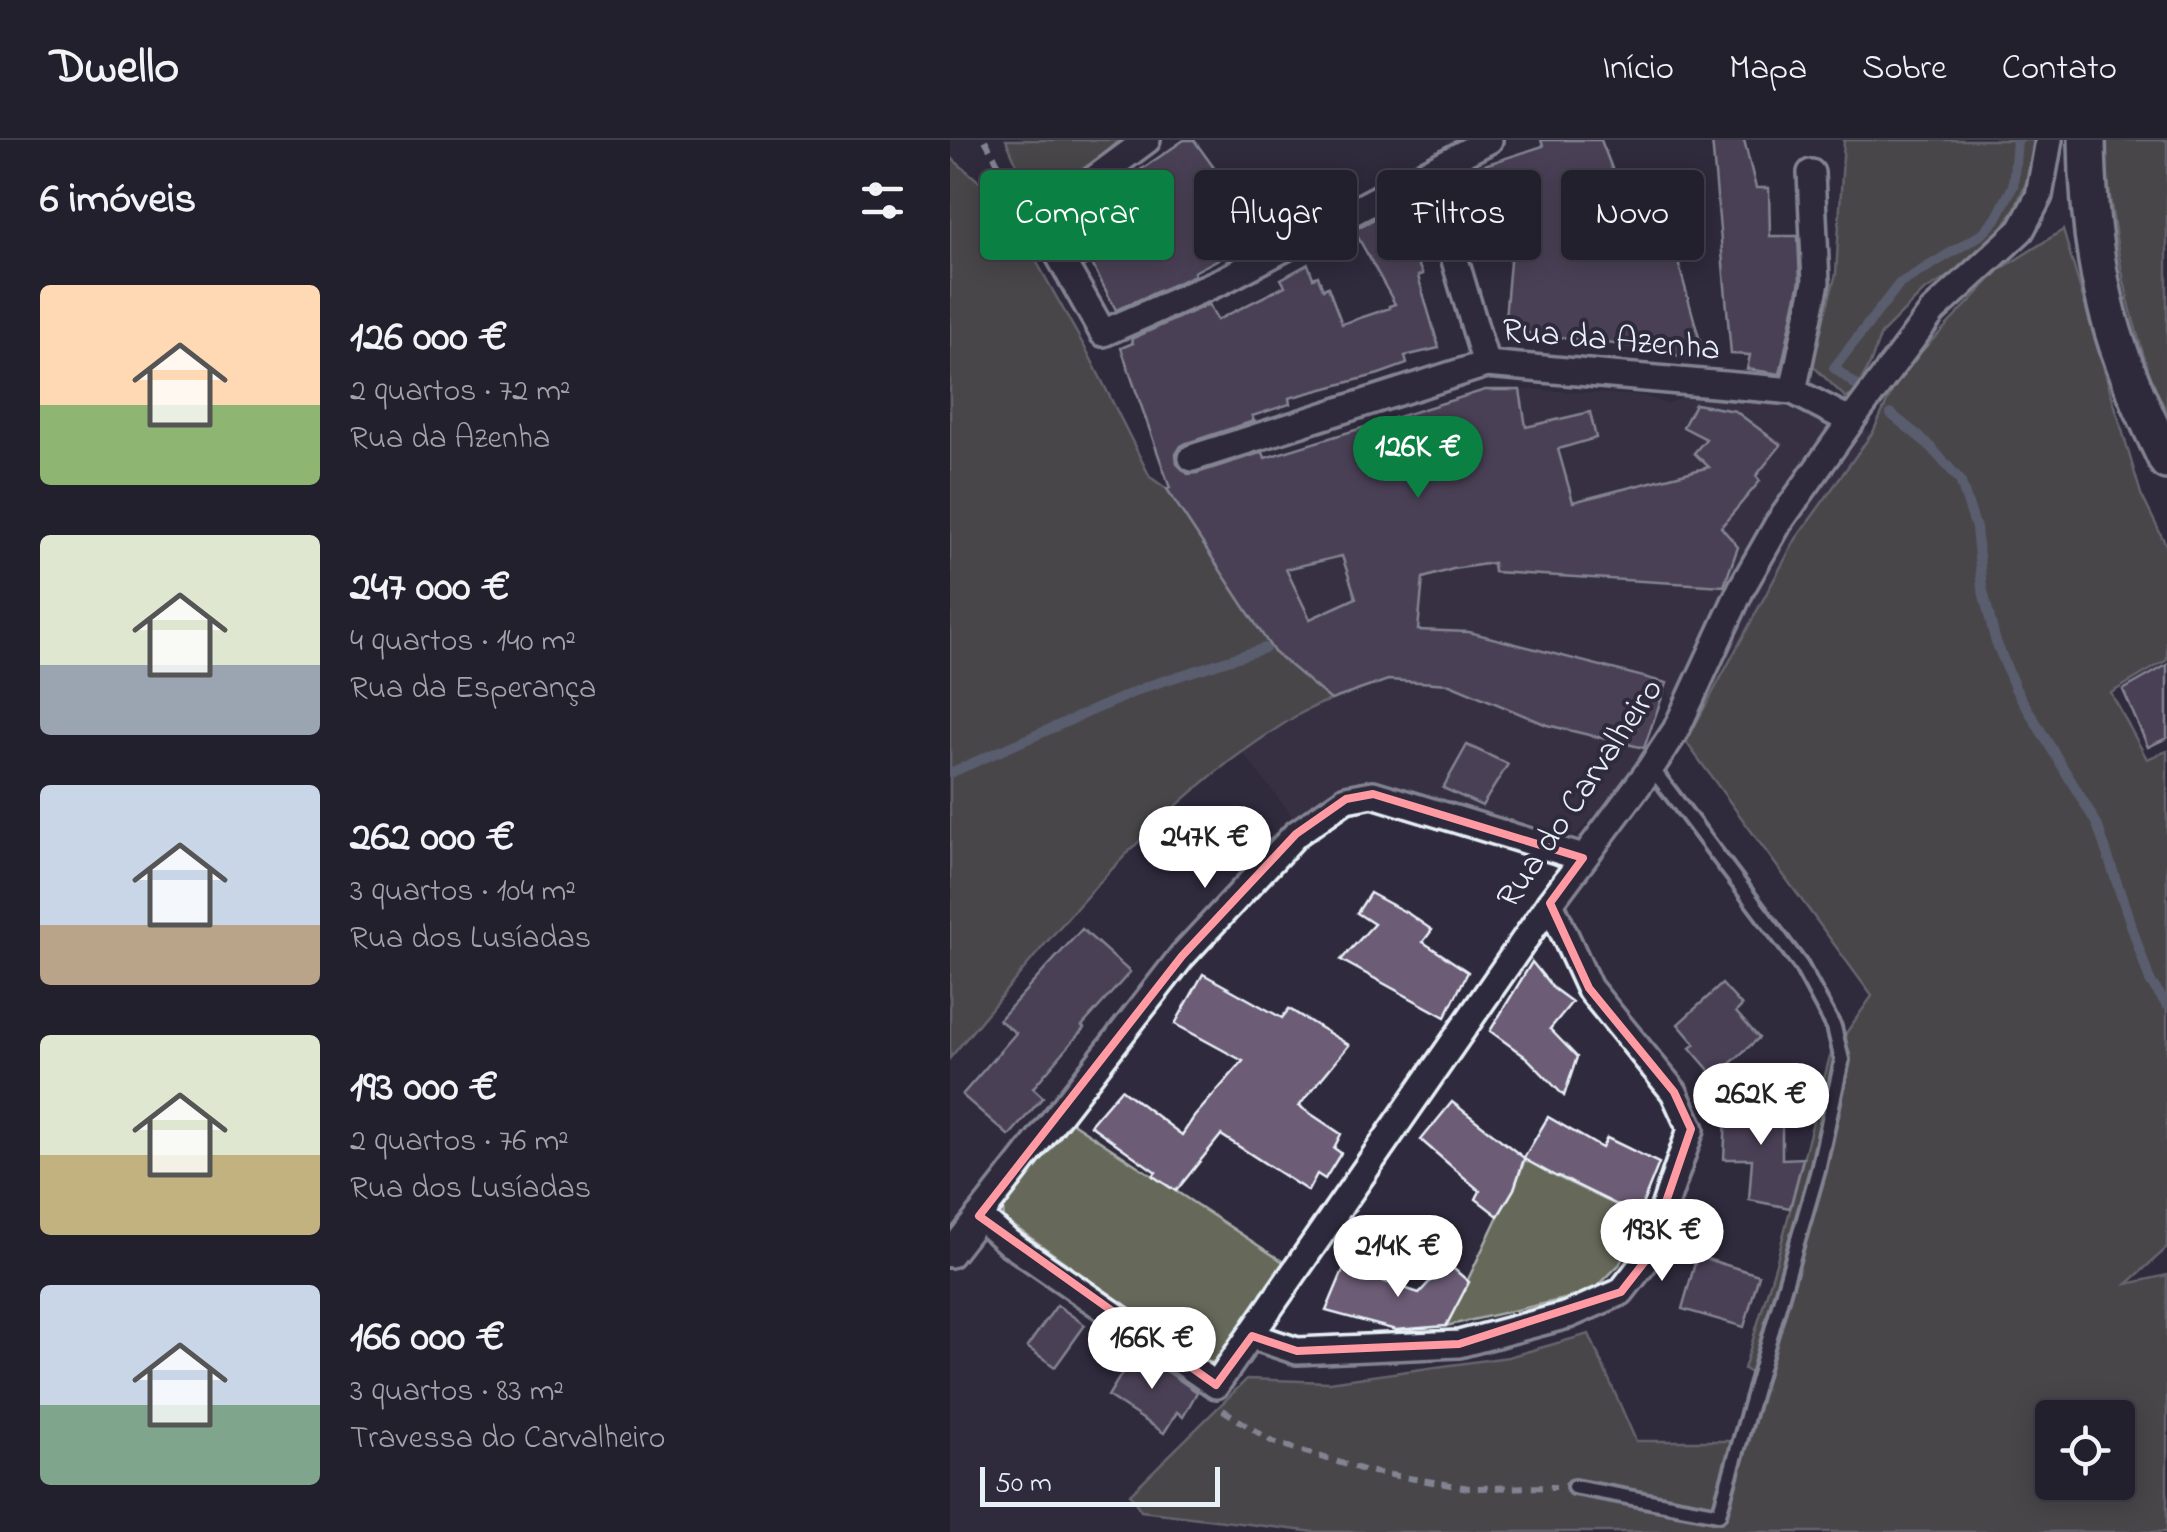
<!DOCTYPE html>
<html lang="pt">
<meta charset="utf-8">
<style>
body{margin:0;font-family:"Indie Flower",sans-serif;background:#2f2d3a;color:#f1f3f6;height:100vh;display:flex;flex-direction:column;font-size:38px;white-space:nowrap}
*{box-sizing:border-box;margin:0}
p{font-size:32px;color:#a3a3aa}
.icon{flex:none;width:55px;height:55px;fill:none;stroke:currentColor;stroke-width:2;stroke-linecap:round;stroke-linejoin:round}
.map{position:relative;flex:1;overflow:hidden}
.drawer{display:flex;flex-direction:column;background:#23202e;width:950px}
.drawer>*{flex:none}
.hud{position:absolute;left:30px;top:30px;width:950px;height:90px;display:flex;gap:20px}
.buttons{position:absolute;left:1085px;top:1260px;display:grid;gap:20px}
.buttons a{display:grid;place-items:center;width:100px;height:100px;border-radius:10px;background:#23202e;box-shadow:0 5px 25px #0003,0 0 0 2px #403e4a;font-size:50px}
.scale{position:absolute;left:30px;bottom:25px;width:240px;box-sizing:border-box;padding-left:10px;border:5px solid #e8f1f8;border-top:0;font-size:28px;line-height:35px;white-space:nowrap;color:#e8f1f8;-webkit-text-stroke:8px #2f2a3d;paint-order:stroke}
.price{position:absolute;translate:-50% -85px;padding:0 22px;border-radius:35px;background:#fff;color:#222;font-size:32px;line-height:65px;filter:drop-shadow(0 2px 5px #0008)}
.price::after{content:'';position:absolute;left:50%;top:60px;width:30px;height:22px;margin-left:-15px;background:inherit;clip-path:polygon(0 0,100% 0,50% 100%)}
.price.selected{background:#0b8043;color:#fff}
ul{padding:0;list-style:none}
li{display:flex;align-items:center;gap:30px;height:250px;padding:0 40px}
li span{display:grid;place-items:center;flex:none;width:280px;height:200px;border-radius:10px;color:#555}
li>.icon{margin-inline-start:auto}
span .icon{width:120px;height:120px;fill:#fffc;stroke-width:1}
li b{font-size:42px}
h2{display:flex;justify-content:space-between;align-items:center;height:120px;padding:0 40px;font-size:42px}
.chip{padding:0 35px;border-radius:10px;background:#23202e;box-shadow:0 5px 25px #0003,0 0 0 2px #403e4a;font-size:35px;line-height:90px}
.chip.selected{background:#0b8043;color:#fff}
header{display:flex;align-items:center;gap:60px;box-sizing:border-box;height:140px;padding:0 50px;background:#23202e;border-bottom:2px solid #403e4a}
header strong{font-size:48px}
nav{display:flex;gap:55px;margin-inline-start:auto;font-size:35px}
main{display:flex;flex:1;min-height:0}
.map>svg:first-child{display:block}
</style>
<header>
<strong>Dwello</strong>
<nav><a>Início</a><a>Mapa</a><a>Sobre</a><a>Contato</a></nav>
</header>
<main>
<section class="drawer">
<h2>6 imóveis<svg class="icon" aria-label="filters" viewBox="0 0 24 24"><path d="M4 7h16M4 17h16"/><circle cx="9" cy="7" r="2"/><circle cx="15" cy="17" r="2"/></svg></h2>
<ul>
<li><span style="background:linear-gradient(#ffd9b3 60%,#8fb573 0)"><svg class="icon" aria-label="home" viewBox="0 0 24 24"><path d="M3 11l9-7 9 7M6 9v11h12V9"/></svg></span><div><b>126 000 €</b><p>2 quartos · 72 m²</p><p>Rua da Azenha</p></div></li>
<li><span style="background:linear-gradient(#dfe7d0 65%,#9aa5b1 0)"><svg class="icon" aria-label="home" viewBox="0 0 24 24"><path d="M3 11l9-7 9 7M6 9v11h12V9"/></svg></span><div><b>247 000 €</b><p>4 quartos · 140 m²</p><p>Rua da Esperança</p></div></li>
<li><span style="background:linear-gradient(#c9d6e8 70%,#b9a48a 0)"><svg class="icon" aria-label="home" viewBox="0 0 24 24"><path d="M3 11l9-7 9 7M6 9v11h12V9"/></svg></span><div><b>262 000 €</b><p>3 quartos · 104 m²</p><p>Rua dos Lusíadas</p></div></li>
<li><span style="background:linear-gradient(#dfe7d0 60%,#c2b280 0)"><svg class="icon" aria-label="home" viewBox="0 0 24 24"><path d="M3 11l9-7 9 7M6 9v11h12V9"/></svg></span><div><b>193 000 €</b><p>2 quartos · 76 m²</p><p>Rua dos Lusíadas</p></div></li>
<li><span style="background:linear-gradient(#c9d6e8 60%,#7fa58c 0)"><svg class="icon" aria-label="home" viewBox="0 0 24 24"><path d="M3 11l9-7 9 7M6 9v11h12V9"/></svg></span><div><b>166 000 €</b><p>3 quartos · 83 m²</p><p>Travessa do Carvalheiro</p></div></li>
</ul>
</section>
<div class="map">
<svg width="1217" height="1392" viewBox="0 0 1217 1392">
<rect width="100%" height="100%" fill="#2f2a3d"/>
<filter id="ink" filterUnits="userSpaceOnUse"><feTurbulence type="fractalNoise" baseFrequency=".01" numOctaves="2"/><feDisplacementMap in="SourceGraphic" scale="20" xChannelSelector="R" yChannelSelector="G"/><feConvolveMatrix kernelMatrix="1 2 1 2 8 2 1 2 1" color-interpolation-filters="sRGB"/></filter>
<g filter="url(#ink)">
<!-- built -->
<path fill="#41394e" d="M535 250H590L694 256 716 264 743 255H790L923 292 846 399 736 602 716 545 696 608 651 668 626 695 418 641 387 649 345 680 292 612 356 568 380 560 324 512 217 349Z"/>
<!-- green -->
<g fill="#66695a" stroke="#a7ada9" stroke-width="2.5" fill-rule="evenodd">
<path d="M56 0H169L123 47 81 57Z"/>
<path d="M894 0H1085L1079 36 1065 68 1044 100 1016 126 973 152 931 194 920 224 903 255 896 258 861 224 886 134Z"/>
<path d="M1155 0H1217V283C1191 214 1173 152 1163 78 1159 52 1155 27 1155 0Z"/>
<path d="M0 17 76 81 80 110 139 215 200 337 217 349 324 512 381 560C353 569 332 585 308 601 190 681 91 809 0 918Z"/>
<path d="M1113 90 1191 354 1217 407V520L1161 553 1197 619 1217 611V1108L1177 1144 1217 1135V1392H364L191 1371 180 1354 297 1239 379 1242 558 1217 639 1194 686 1301H799L815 1242 794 1229 827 1120 880 916 922 856 736 602 846 399 923 292 950 234 1051 129ZM1102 1278H1168V1342H1102Z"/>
<path d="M121 982 335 1123 270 1218 258 1224 54 1079 53 1068Z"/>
<path d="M575 1019 607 1037 688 1075 693 1081 669 1125 641 1153 496 1186 548 1076 564 1049Z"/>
</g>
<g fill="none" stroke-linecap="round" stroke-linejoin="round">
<!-- stream -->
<g stroke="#8c9bac" stroke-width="10">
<path d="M910 248 884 228 949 144 1032 94 1046 79 1063 46 1067 0"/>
<path d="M941 274 977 303 1010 340 1026 388 1032 447 1045 499 1065 548 1147 684 1200 841 1217 865"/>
<path d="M0 633 198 546 315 508"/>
</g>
</g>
<!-- building -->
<g fill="#6c5b75" stroke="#e8f1f8" stroke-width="2.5" fill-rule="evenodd">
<path d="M234 0H244L267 32 274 28 306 75 268 101 278 114 244 132 245 135 166 170 141 122 134 126 110 85Z"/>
<path d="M591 0H651L671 52 707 46 753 212H745V219L680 206 554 190 561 110 530 117 505 36 516 31 593 6Z"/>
<path d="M762 0H794L806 48H819L820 96H848L850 141 830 234 797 229 800 215 781 214Z"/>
<path d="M439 71 473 134 468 136 489 208 455 216 457 224 429 234 339 258 340 264 302 276 304 281 237 303 231 306 226 314 227 324 238 334 247 333 313 312 315 318 535 250H570L576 287 640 272 646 298 608 309 623 362 759 327 744 313 756 299 733 287 745 264 785 271 831 305 806 336 810 341 771 387 788 407 774 446 544 432 543 423 503 429 473 438 468 490 519 492 717 543 694 608 597 585 500 544 438 540 381 560 324 512 217 349 220 348 171 208 183 203 181 199 259 164 267 180 335 146 331 139 358 124 363 138 368 136 373 149 378 147 392 184 440 168 439 166 445 164 404 90ZM392 416 406 458 360 479 336 429Z"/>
<path d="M1217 525V598L1198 607 1173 550Z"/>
<path d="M517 605 558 624 532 666 493 648Z"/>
<path d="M420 753 459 774 482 790 473 802 518 832 495 877 391 820 424 784 407 773Z"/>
<path d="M132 789 180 832 132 886 134 888 83 948 93 957 59 996 12 955 66 893 49 880Z"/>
<path d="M582 822 603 848 622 862 600 889 627 917 614 956 577 918 540 891Z"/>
<path d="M253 834 332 878 339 869 399 905 349 966 391 994 384 1008 391 1013 375 1039 367 1034 358 1051 271 995 226 1051 203 1036 206 1032 140 985 171 949 232 995 244 977 293 921 225 884Z"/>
<path d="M772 844 792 866 786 872 809 898 765 937 740 908 745 904 728 884Z"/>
<path d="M777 956 832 959V1019L853 1018 840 1068 799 1060 802 1019H774Z"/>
<path d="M502 962 574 1018 598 977 652 1008 657 998 709 1023 688 1075 608 1036 607 1037 574 1019 564 1049 548 1076 526 1059 530 1051 471 1000Z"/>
<path d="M747 1116 809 1135 794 1187 732 1169Z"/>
<path d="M497 1123 519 1142 496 1186 446 1190 376 1171 394 1128 469 1153Z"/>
<path d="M107 1165 135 1185 105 1227 77 1207Z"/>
<path d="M186 1210 247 1252 233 1277 227 1272 214 1293 158 1256Z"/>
</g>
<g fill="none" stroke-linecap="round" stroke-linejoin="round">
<defs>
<path id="service" d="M624 1347 769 1374 868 1030 892 920 884 887 851 826 701 627"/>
<g id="minor">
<path d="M197 0 89 80 153 193 274 140 539 0"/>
<path d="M479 33 536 224"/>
<path d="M843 251 866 142 861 33"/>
<path d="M242 318 536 224 843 251 901 281"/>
<path d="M29 1076 58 1102 266 1245 600 763 698 632 726 590 791 449 828 384 901 281 983 171 1071 90 1089 56 1099 0"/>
<path d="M0 1114 232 816 346 694 396 659 423 654 633 718"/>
<path d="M302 1196 347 1211 509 1204 618 1175 671 1152 696 1120 741 989 724 952 639 848 600 763"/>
</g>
<path id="secondary" d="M1137 0C1138 80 1148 162 1179 236 1190 265 1204 293 1217 321"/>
</defs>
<!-- service casing -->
<use href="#service" stroke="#e8f1f8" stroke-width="20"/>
<!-- minor casing -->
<use href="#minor" stroke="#e8f1f8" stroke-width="32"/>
<!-- secondary casing -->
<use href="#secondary" stroke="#e8f1f8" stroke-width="42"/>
<!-- path -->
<g stroke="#e8f1f8" stroke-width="6" stroke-dasharray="10 8" stroke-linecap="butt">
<path d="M35 0 70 62"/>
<path d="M273 1270 323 1302 417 1331 519 1348 606 1347"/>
</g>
<!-- service -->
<use href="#service" stroke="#2f2a3d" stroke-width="12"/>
<!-- minor -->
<use href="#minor" stroke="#2f2a3d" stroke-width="25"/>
<!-- secondary -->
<use href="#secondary" stroke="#2f2a3d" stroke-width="35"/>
</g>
</g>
<!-- marked area -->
<path d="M0 0H1217V1392H0ZM423 654 633 718 600 763 639 848 724 952 741 989 696 1120 671 1152 509 1204 347 1211 302 1196 266 1245 29 1076 232 816 346 694 396 659Z" fill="#2f2a3d" fill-opacity=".55" fill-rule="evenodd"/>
<path fill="none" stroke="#ff9aa2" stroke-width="8" stroke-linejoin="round" d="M423 654 633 718 600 763 639 848 724 952 741 989 696 1120 671 1152 509 1204 347 1211 302 1196 266 1245 29 1076 232 816 346 694 396 659Z"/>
<g text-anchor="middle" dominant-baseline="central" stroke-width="8" stroke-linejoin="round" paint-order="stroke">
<!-- street labels -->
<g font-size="35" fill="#e8f1f8" stroke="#2f2a3d">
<text transform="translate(661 201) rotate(5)">Rua da Azenha</text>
<text transform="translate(631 654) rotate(-56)">Rua do Carvalheiro</text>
</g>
</g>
</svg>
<div class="buttons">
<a><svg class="icon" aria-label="locate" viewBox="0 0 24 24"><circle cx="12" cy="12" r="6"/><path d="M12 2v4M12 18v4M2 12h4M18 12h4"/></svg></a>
</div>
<div class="scale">50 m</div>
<b class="price selected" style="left:468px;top:361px">126K €</b>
<b class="price" style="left:255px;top:751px">247K €</b>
<b class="price" style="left:811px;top:1008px">262K €</b>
<b class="price" style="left:712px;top:1144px">193K €</b>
<b class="price" style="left:448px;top:1160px">214K €</b>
<b class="price" style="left:202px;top:1252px">166K €</b>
<div class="hud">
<a class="chip selected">Comprar</a>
<a class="chip">Alugar</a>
<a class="chip">Filtros</a>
<a class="chip">Novo</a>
</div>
</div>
</main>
